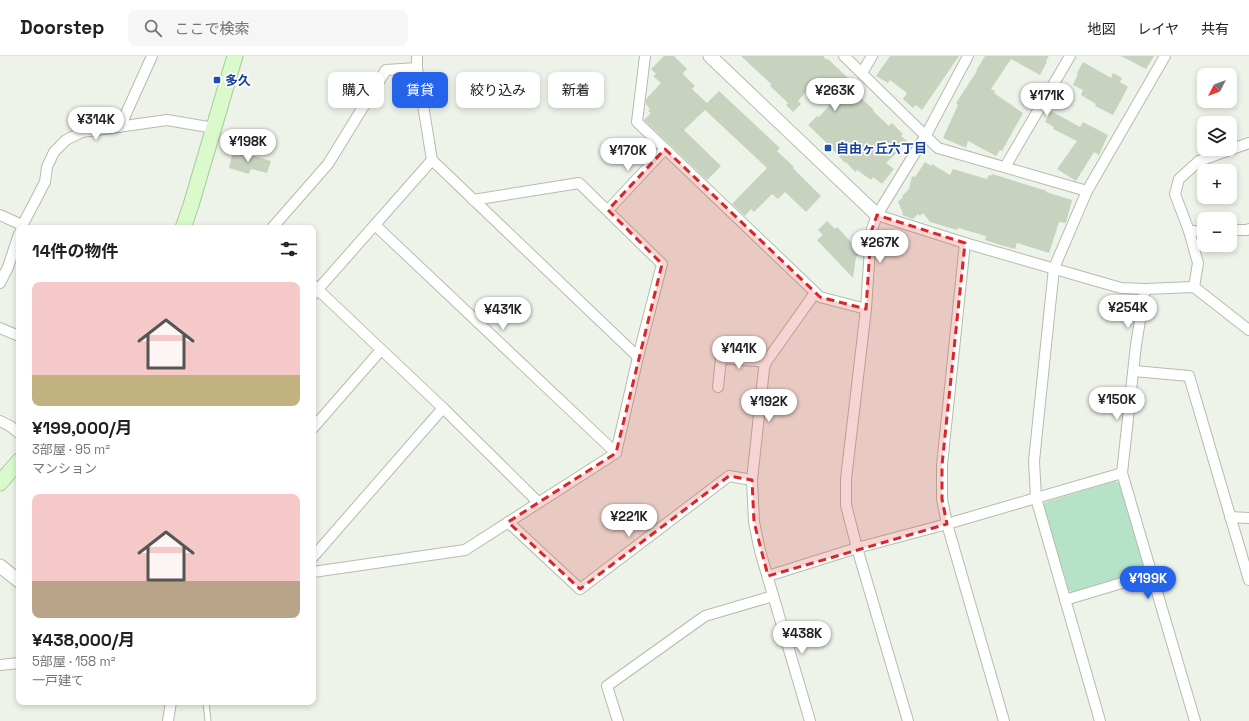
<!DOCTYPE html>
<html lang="ja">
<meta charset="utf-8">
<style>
body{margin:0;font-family:"Space Grotesk","Noto Sans JP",sans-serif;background:#f6f6f6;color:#202124;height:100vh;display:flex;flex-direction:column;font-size:15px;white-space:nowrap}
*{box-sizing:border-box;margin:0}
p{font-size:13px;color:#757577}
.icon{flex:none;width:22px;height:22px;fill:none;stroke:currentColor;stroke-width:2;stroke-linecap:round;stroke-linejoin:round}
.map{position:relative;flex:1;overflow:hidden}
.sheet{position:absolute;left:16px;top:169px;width:300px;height:480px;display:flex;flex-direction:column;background:#fff;border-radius:8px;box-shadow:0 2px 6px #0003}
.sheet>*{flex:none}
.top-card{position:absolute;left:328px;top:16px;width:380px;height:36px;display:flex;gap:8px}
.needle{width:26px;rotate:228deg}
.controls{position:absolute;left:1197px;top:12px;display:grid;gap:8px}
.controls a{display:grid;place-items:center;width:40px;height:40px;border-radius:8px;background:#fff;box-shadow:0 2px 6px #0003;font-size:20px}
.price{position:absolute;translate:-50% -34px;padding:0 9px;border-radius:14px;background:#fff;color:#222;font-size:13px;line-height:26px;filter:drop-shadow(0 1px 2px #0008)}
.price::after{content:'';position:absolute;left:50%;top:24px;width:12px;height:9px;margin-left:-6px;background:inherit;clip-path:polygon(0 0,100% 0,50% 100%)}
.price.selected{background:#2563eb;color:#fff}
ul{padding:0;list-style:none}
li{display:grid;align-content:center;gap:8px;height:212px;padding:0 16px}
li span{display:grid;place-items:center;height:124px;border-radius:8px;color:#555}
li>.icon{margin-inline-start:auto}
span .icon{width:72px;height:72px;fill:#fffc;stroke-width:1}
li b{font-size:17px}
h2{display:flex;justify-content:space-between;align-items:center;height:48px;padding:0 16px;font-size:17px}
.pill{padding:0 14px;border-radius:8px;background:#fff;box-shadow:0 2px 6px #0003;font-size:14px;line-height:36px}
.pill.selected{background:#2563eb;color:#fff}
header{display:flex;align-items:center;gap:24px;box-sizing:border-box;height:56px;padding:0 20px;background:#fff;border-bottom:1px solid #e0e0e0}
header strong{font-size:19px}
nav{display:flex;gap:22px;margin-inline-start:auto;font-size:14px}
.search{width:280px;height:36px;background:#f6f6f6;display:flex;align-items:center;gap:10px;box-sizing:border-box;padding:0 14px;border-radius:8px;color:#757577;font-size:15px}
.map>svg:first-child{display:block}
</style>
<header>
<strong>Doorstep</strong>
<div class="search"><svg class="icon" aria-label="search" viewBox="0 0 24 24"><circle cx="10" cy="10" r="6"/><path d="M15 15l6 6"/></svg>ここで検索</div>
<nav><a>地図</a><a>レイヤ</a><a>共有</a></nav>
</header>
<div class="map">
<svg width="1249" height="665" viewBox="0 0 1249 665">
<rect width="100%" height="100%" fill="#edf3e9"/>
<!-- green -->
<path fill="#b6e3c7" d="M1115 425 1119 427 1145 513 1141 517 1073 537 1068 534 1043 448 1046 446Z"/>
<!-- building -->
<g fill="#c8d3bf">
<path d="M664 0H674L687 13 683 17V18L695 30 692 33 707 47 719 35 780 92 777 95 794 111 793 112 821 140 806 156 785 136 778 143 772 138 754 156 751 153 745 160 732 148 767 112 705 54 684 74 721 110 707 124 644 64 651 57 648 55 650 53 646 48V43L661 27 653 20 656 18 651 13Z"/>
<path d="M741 0H823L827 4 828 3 850 24 845 28 862 41 861 42 874 54 873 55 889 70 892 67 903 78 901 80 908 86 886 107 894 113 882 128 873 121 871 124 857 114 855 116 846 106 845 107 832 93V92L808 69 817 60 819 61 833 45 813 28 798 45 801 48 793 56 786 49 788 47 770 30 771 28Z"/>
<path d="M890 0H959L922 54 916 49 913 52 903 43 907 37 890 24 888 27 876 20Z"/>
<path d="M985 0H1049L1046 5 1047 6 1040 19 1011 3 991 33 995 35 994 37 1023 57 1002 95 1000 94 996 100 968 85 966 92 943 82 958 49 956 47 977 15H976Z"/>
<path d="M1121 0H1154L1146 13Z"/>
<path d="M1083 6 1111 22 1113 17 1122 22 1120 26 1128 31 1113 59 1095 50 1096 48 1081 39 1083 34 1073 29 1078 18 1077 17Z"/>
<path d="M1051 55 1080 71 1083 66 1108 79 1099 99 1094 96 1076 125 1057 113 1077 85 1053 73 1054 71 1045 66Z"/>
<path d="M233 94 271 105 267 117 251 113 249 118 229 112Z"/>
<path d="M925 106 931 110 932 108 950 119 953 113 987 123 989 119 991 120 992 118 1047 135 1046 136 1072 144 1066 167 1059 166 1049 197 1017 187 1015 193 997 188 985 184 986 180 958 172 957 174 930 166 923 157 920 160 918 158 913 163 902 159 903 157 898 146 903 141 902 140 909 133 912 120 915 121Z"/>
<path d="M827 165 835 173 837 171 861 197 856 201 853 222 817 184 823 179 818 174Z"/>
</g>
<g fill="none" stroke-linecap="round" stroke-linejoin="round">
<defs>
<path id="service" d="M206 646 208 665"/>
<g id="minor">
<path d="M417 0V12L432 104 638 301"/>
<path d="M645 0 637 66 820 241 866 253"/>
<path d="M844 0 938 92 1087 135"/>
<path d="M862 17 872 0"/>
<path d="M120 71 152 0"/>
<path d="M1005 111 1070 0"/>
<path d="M608 154 665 93"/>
<path d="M0 159 22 169"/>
<path d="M877 159 965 187 1121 232 1145 233 1194 231 1249 274"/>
<path d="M375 169 616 397"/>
<path d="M21 172 45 126 47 111 54 96 66 84 82 76 167 64 214 72"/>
<path d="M272 172 328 108 386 14 417 12"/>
<path d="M1230 174H1247L1249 173"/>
<path d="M1189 175 1198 207 1194 231"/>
<path d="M1204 175H1189L1175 138 1179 123 1199 105 1249 87"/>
<path d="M965 187 942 409V443L947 468 1004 665"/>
<path d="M0 227 8 211 19 178"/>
<path d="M313 229 443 352 538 446"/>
<path d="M1145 233 1136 289 1122 417 1195 665"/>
<path d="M313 239 432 104"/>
<path d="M0 272 19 280"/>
<path d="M1134 315 1189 320 1249 524"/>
<path d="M718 331 721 302 766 306"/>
<path d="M0 365 10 370 19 377"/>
<path d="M313 372 381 294"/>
<path d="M1230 461 1249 462"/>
<path d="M508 466 580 533 729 420 752 424"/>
<path d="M313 501 443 352"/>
<path d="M313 516 465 494 616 397 638 301 662 208 579 127 473 144"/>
<path d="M768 520 857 492 947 468 1122 417"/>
<path d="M1065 544 1152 518"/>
<path d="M0 609 19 607"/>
<path d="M168 665 171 646"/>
<path d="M618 665 607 630 705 560 773 540"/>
<path d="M810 665 760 495 754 466 752 424 764 313 766 306 815 237"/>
<path d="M908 665 857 492 846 449V423L866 253 871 176 877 159 926 79 968 0"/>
<path d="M1100 665 1036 442 1034 405 1054 212 1087 135 1165 0"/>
</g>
<g id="tertiary">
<path d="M710 0 877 159"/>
<path d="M0 510 19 525"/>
</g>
<g id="secondary">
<path d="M183 172 191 149 235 0"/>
<path d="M0 427 19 405"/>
</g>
</defs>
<!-- service casing -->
<use href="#service" stroke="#b4bdac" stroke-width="7"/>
<!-- minor casing -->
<use href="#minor" stroke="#b4bdac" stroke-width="12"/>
<!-- tertiary casing -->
<use href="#tertiary" stroke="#b4bdac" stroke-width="15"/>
<!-- secondary casing -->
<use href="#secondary" stroke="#abcb9b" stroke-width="17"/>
<!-- service -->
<use href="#service" stroke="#fff" stroke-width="5"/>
<!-- minor -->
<use href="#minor" stroke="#fff" stroke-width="10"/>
<!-- tertiary -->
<use href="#tertiary" stroke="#fff" stroke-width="13"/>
<!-- secondary -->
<use href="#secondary" stroke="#daf9cc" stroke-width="15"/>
</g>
<!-- marked area -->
<path fill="#d62828" fill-opacity="0.2" stroke="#d62828" stroke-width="3" stroke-dasharray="8 5" stroke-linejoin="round" d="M665 93 820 241 866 253 871 176 877 159 965 187 942 409V443L947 468 768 520 754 466 752 424 729 420 580 533 508 466 616 397 662 208 608 154Z"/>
<!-- markers -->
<g fill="#1a4fb4" stroke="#fff" stroke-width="1.5">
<rect x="213" y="20" width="8" height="8" rx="2"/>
<rect x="824" y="88" width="8" height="8" rx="2"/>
</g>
<g text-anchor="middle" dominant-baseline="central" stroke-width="3.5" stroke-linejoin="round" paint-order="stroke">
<!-- transit labels -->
<g font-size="13" font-weight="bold" fill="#164399" stroke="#fff" text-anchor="start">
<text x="225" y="24">多久</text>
<text x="836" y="92">自由ヶ丘六丁目</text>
</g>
</g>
</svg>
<div class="controls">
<a><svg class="needle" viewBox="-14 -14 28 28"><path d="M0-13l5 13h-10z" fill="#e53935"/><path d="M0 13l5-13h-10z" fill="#757577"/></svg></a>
<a><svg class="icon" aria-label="layers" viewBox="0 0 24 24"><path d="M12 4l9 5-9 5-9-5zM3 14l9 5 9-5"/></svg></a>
<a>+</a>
<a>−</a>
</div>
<b class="price" style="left:835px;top:56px">¥263K</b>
<b class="price" style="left:1047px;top:61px">¥171K</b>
<b class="price" style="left:96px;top:85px">¥314K</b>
<b class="price" style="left:248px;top:107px">¥198K</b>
<b class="price" style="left:628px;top:116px">¥170K</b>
<b class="price" style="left:880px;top:208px">¥267K</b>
<b class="price" style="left:1128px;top:273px">¥254K</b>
<b class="price" style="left:503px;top:275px">¥431K</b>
<b class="price" style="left:739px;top:314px">¥141K</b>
<b class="price" style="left:1117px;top:365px">¥150K</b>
<b class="price" style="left:769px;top:367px">¥192K</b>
<b class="price" style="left:629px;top:482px">¥221K</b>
<b class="price selected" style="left:1148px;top:544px">¥199K</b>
<b class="price" style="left:802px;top:599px">¥438K</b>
<div class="top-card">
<a class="pill">購入</a>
<a class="pill selected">賃貸</a>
<a class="pill">絞り込み</a>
<a class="pill">新着</a>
</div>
<section class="sheet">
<h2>14件の物件<svg class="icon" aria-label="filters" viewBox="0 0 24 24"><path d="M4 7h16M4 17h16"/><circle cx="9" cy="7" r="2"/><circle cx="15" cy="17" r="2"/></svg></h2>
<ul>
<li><span style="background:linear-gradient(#f6c9c9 75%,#c2b280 0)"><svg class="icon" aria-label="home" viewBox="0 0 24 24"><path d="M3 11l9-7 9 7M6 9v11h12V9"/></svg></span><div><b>¥199,000/月</b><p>3部屋 · 95 m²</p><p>マンション</p></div></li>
<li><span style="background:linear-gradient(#f6c9c9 70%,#b9a48a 0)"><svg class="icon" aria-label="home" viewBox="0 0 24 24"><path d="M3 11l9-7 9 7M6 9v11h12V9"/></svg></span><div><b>¥438,000/月</b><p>5部屋 · 158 m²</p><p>一戸建て</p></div></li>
</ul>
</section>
</div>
